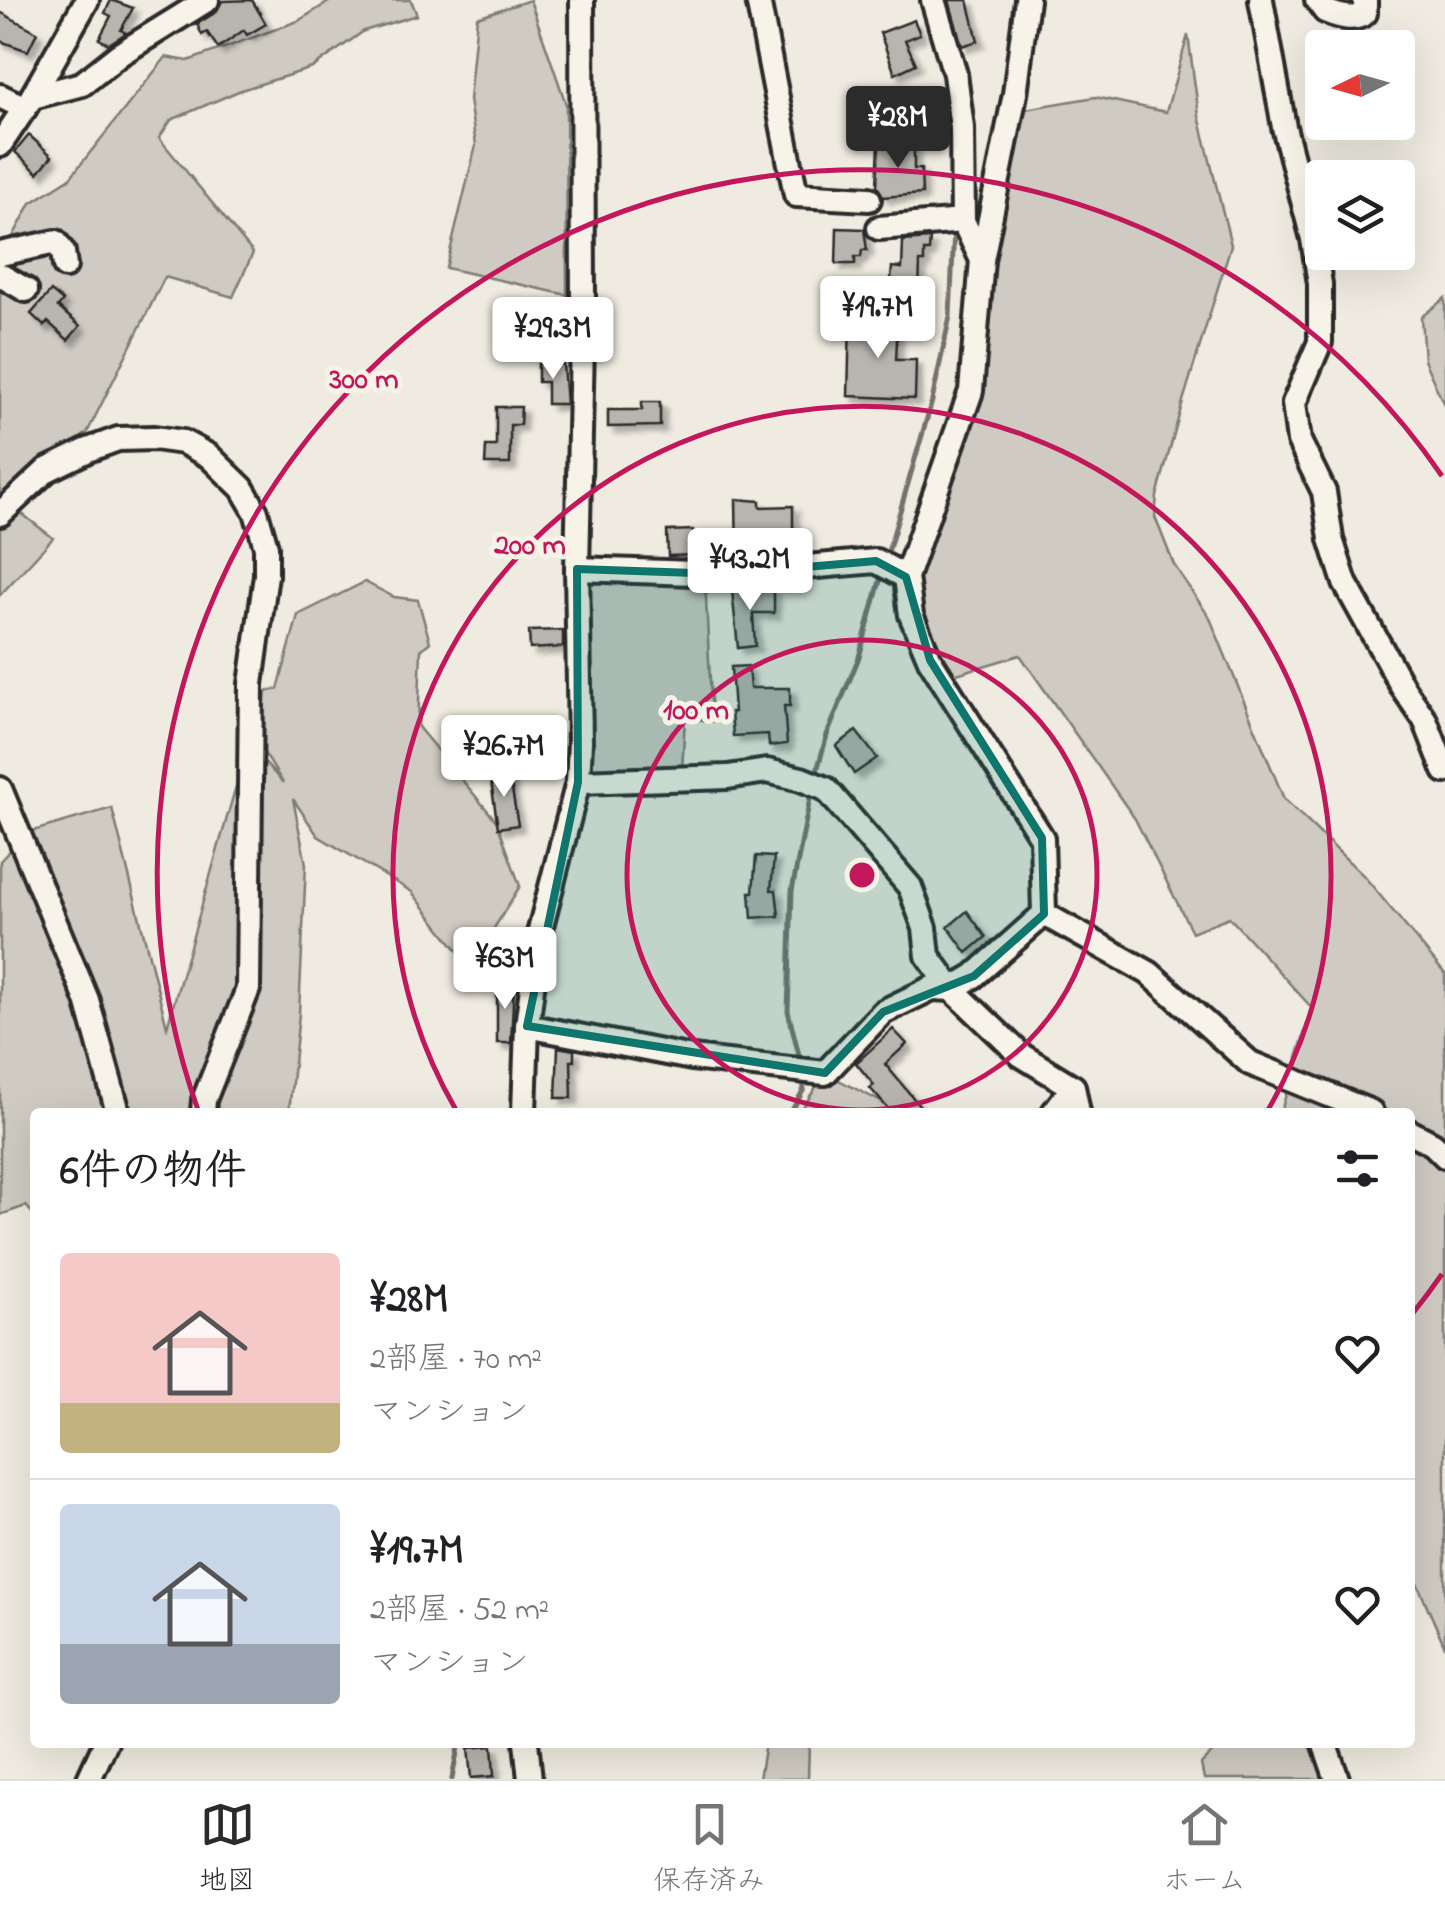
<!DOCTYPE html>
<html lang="ja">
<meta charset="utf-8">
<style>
body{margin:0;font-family:"Indie Flower","Klee One",sans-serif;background:#f6f6f6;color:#202124;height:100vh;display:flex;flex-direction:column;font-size:38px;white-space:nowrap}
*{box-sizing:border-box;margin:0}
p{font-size:32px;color:#757577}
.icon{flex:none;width:55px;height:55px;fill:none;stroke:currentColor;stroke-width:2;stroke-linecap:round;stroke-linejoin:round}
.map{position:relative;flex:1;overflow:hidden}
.drawer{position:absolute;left:30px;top:1108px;width:1385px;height:640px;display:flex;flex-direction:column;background:#fff;border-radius:10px;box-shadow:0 10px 40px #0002}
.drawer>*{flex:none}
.needle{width:65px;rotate:265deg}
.fabs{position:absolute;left:1305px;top:30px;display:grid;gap:20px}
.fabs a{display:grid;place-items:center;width:110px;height:110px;border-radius:10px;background:#fff;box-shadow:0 10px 40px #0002;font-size:50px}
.price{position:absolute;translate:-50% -85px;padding:0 22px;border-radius:10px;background:#fff;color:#222;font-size:32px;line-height:65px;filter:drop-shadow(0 2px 5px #0008)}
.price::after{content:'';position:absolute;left:50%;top:60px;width:30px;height:22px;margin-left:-15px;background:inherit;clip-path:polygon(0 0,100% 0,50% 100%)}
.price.current{background:#2b2b2b;color:#fff}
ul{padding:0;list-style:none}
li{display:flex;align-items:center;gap:30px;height:250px;padding:0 30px}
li+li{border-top:2px solid #e0e0e0}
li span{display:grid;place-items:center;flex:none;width:280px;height:200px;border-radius:10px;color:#555}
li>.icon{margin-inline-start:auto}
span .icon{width:120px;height:120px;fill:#fffc;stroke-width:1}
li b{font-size:42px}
h2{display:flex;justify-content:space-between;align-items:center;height:120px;padding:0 30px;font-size:42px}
.dock{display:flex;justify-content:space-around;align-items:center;height:140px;border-top:2px solid #e0e0e0;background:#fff;font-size:28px;color:#757577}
.dock a{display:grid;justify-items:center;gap:5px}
.dock .current{color:#2b2b2b}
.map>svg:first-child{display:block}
</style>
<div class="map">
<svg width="1445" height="1779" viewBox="0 0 1445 1779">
<defs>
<filter id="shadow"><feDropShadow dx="6" dy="6" stdDeviation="2.5" flood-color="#0004"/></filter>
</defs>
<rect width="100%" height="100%" fill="#efebe0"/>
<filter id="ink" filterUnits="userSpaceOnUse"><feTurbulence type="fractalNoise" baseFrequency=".01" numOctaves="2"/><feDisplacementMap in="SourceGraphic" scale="20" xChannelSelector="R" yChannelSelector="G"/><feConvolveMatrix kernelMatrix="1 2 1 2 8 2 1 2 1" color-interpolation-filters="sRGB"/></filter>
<g filter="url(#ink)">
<!-- green -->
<g fill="#cfcbc2" stroke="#7d7b76" stroke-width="2.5">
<path d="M332 0H411L417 15 364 31 312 68 241 90 171 120 159 138 253 253 233 297 165 277 87 433 3 499 53 538 0 595V261L31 203 69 179 166 57 188 61 298 21Z"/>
<path d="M530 0 566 104 567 295 446 268 476 145 469 100 477 17Z"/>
<path d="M1188 35 1199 116 1231 245 1183 401 1157 496 1155 517 1174 565 1210 618 1284 799 1364 876 1445 974V1647L1410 1567V1112H1284L1282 1108 1312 1008 1229 917 1192 932 1135 819 1020 655 937 680 913 598 971 376 1025 109 1095 97 1166 112Z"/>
<path d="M1445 298V407L1424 360 1421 317Z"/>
<path d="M705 578 712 721 685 718 682 771H589L588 579Z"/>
<path d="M365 582 394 597 418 600 430 642 421 650 418 727 497 822 520 886 490 935 462 956 412 892 318 836 293 799 306 864 299 1014 289 1112H35V1216L26 1206 0 1215V861L26 833 112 808 167 1027 248 744 283 783 261 748 266 692 278 689 298 615Z"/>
<path d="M825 1073 901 1112H800Z"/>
<path d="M765 1743H809L808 1779H759Z"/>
<path d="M1221 1743H1331L1339 1779H1204L1201 1764Z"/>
</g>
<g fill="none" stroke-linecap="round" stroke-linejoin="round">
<!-- stream -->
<g stroke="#74726e" stroke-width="5">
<path d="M886 559 932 401 950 316 954 229"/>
<path d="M815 778 827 735 859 657 883 570"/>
<path d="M801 1063 788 1011 792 891 812 788"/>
<path d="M791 1112 804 1089 803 1079"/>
<path d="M452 1779 459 1742"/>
</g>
</g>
<!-- building -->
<g fill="#b8b5ae" stroke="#2b2b2b" stroke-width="2.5" filter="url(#shadow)">
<path d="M111 0 133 8 121 30 126 33 109 44 99 39 111 16 105 13Z"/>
<path d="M252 0 266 24 247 35 244 30 218 48 207 32 202 35 197 24 216 12 222 1Z"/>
<path d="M949 0H968L978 41 962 46Z"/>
<path d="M0 12 37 32 28 51 0 41Z"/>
<path d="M914 20 920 34 905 40 916 64 895 74 880 33Z"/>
<path d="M29 135 52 156 38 173 15 152Z"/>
<path d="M879 144 914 145V169H921L922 194 883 197 877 186Z"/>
<path d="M837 228 864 229 867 250H862L861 257H855V264H836Z"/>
<path d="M930 239 929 251H924V262H920L919 291 890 289 892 267 902 268 903 241Z"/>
<path d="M51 291 63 301 58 307 80 326 68 340 48 322 44 326 31 314Z"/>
<path d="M850 318 898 319 896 360H916L915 399 848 396Z"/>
<path d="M538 364H563L566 404H547V382H538Z"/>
<path d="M642 402H660V426L608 427V410H642Z"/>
<path d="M496 407H521L520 425H510V464H485L486 446H496Z"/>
<path d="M736 499 760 501V507L793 506V531H752L754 556 737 558Z"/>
<path d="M693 530 694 555 668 556 667 531Z"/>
<path d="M732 590H774V613H753L755 646 738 648Z"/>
<path d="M563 630V647L530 649 529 631Z"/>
<path d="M748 666 750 688H790V706H784L787 744 769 746 768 734 733 736 731 712H734L731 667Z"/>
<path d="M553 729 564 760 546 767 534 736Z"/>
<path d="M856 731 877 758 854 774 836 746Z"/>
<path d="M509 772 518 825 498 828 490 775Z"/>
<path d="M756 856 774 857 771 890H776L779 916 752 918 750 892H753Z"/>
<path d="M967 911 986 937 967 953 948 927Z"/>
<path d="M514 982 511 1043H497V983Z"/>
<path d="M893 1029 907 1044 885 1064 920 1106 912 1112H891L870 1088 874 1085 856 1063Z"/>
<path d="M558 1047 574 1050V1061H571L572 1098H556Z"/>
<path d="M492 1746 494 1776 471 1778 468 1748Z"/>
</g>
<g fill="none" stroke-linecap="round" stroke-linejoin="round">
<defs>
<g id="minor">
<path d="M758 0 796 195 869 199"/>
<path d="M933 0 955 74 962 128 963 221 982 260"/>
<path d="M1261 0 1284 127 1313 239 1320 284V342L1294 403 1299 441 1324 492 1331 539 1345 583 1403 688 1425 720 1445 771"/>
<path d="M1317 0 1325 11C1337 16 1354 22 1365 13V0"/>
<path d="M0 96 25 108"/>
<path d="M32 97 82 84 120 54 207 0"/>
<path d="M0 145 32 97 87 0"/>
<path d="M879 228 963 221"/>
<path d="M0 254 56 242 63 252 65 266"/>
<path d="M0 275 26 290"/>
<path d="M0 514 47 470 88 450 118 439 154 438 183 442 209 456 242 488 256 512 266 547V575L251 684 248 989 204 1100 203 1112"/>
<path d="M577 569 724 574 876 561 906 577"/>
<path d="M578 782 728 777 767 771 801 779 826 789 910 887 925 928 928 956 952 989 1021 1055 1073 1087 1078 1112"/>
<path d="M0 789 87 1000 118 1112"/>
<path d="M1044 914 1149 973 1250 1063 1371 1112"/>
<path d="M527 1026 692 1058 825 1073 883 1012 932 988 952 989 974 976 1044 914 1042 838 930 660 911 615 906 577 971 391 982 260 1015 94 1027 0"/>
<path d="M524 1112 527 1026 539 934 578 782 580 742 577 569 583 298 582 0"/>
<path d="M1054 1112 1073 1087"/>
<path d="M1410 1132 1433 1144 1445 1156"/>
<path d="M526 1742 530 1779"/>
<path d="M1324 1742 1337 1779"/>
<path d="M89 1779 106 1742"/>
</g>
</defs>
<!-- minor casing -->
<use href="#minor" stroke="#2b2b2b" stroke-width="30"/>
<!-- minor -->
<use href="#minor" stroke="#f7f3e8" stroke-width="22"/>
</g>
</g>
<!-- marked area -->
<path fill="#0f766e" fill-opacity="0.2" stroke="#0f766e" stroke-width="8" stroke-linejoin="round" d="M876 561 906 577 930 660 1042 838 1044 914 974 976 883 1012 825 1073 527 1026 578 782 577 569 724 574Z"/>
<!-- distance rings -->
<g fill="none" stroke="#c2185b" stroke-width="5">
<circle cx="862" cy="875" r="235"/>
<path d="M456 1110A469 469 0 1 1 1268 1110"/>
<path d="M1442 1274A704 704 0 0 1 1413 1313M198 1110A704 704 0 0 1 1442 476"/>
</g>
<circle cx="862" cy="875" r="15" fill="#c2185b" stroke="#f7f3e8" stroke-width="5"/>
<g font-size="30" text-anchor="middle" font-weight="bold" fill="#c2185b" stroke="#f7f3e8" stroke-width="10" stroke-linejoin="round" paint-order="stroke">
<text x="364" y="388">300 m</text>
<text x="530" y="554">200 m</text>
<text x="696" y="719">100 m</text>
</g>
</svg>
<div class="fabs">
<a><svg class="needle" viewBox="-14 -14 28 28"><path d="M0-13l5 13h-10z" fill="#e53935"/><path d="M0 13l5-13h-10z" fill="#757577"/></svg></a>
<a><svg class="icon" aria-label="layers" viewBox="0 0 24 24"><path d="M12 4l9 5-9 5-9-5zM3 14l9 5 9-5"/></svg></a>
</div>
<b class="price current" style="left:898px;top:171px">¥28M</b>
<b class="price" style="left:878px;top:361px">¥19.7M</b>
<b class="price" style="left:553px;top:382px">¥29.3M</b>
<b class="price" style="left:750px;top:613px">¥43.2M</b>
<b class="price" style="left:504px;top:800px">¥26.7M</b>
<b class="price" style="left:505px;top:1012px">¥63M</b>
<section class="drawer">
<h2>6件の物件<svg class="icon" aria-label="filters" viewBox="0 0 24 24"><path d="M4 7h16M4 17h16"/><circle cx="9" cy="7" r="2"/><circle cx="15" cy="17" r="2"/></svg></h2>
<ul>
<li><span style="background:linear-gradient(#f6c9c9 75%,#c2b280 0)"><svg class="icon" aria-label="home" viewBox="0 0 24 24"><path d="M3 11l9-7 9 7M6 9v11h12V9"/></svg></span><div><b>¥28M</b><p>2部屋 · 70 m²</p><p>マンション</p></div><svg class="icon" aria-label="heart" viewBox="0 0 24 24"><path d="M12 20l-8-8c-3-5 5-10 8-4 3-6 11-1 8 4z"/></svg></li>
<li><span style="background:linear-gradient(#c9d6e8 70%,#9aa5b1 0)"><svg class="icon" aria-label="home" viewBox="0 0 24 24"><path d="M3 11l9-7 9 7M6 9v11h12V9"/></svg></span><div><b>¥19.7M</b><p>2部屋 · 52 m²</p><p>マンション</p></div><svg class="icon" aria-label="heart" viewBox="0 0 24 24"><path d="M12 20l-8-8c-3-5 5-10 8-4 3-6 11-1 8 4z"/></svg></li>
</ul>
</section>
</div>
<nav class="dock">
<a class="current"><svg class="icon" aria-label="map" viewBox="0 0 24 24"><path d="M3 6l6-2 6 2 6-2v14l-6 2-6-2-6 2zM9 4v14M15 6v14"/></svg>地図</a>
<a><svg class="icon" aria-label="saved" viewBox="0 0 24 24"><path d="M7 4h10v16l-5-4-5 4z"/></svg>保存済み</a>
<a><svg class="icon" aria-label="home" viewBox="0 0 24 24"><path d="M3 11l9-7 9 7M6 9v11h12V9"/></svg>ホーム</a>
</nav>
